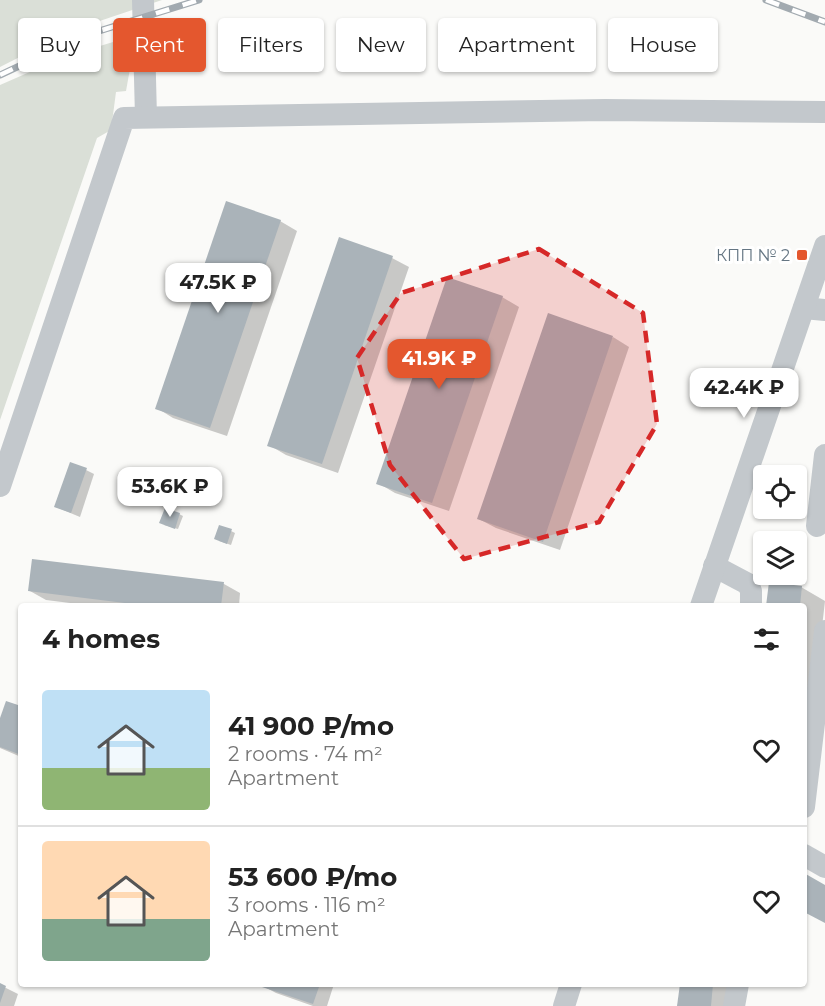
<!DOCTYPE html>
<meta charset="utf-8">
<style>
body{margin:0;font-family:Montserrat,sans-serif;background:#f2f2f2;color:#222;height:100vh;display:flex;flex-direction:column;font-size:22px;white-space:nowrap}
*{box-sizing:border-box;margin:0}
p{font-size:20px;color:#767676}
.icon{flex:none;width:33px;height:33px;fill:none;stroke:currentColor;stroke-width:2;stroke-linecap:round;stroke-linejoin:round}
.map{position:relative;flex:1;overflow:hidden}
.panel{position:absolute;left:18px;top:603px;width:789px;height:384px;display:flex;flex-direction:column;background:#fff;border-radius:6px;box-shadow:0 2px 4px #0004}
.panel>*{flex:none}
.guide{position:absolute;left:18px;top:18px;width:789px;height:54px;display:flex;gap:12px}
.buttons{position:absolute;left:753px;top:465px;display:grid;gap:12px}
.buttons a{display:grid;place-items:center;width:54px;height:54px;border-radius:6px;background:#fff;box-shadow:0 2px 4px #0004;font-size:30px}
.price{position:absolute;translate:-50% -51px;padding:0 14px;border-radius:12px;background:#fff;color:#222;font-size:20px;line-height:39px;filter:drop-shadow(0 2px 3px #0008)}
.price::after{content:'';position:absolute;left:50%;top:36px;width:18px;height:14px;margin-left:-9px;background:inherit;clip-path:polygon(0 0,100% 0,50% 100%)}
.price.selected{background:#e4572e;color:#fff}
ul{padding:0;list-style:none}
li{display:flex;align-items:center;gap:18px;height:150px;padding:0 24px}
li+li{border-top:2px solid #e0e0e0}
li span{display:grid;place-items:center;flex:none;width:168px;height:120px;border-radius:6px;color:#555}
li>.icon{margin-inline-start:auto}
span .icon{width:72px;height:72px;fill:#fffc;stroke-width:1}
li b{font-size:26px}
h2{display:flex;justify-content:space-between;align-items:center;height:72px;padding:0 24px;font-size:26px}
.tag{padding:0 21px;border-radius:6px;background:#fff;box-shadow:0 2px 4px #0004;font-size:21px;line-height:54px}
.tag.selected{background:#e4572e;color:#fff}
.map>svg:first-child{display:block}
</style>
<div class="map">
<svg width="825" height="1006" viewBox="0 0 825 1006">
<rect width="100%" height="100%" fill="#fafaf8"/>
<!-- green -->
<g fill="#dadfd7">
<path d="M0 0H162L73 30 0 67Z"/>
<path d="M136 35 126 91 116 92 111 130 97 138 0 420V85L64 57Z"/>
</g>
<!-- shadow -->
<g fill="#0003">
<path d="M280 221 297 231 227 436 173 418 157 408Z"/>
<path d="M392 258 409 267 338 473 286 455 269 445Z"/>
<path d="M502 297 519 307 449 511 395 493 378 483Z"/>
<path d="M613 337 629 347 560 550 496 528 479 519Z"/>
<path d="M86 470 94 474 80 517 56 507Z"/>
<path d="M179 514 183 516 178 529 164 525Z"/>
<path d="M231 531 235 533 231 545 219 541Z"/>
<path d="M224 584 240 593 239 606H94L46 600 30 591Z"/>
<path d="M801 587 825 601 804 784V606H767Z"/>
<path d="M21 708V757L0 748V723Z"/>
<path d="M264 984H334L327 1006H313L276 993 263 986Z"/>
<path d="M681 984H738L736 1006H679Z"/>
<path d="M0 985 18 994 14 1006H0Z"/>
</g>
<!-- building -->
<g fill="#aab3b9">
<path d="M226 201 281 220 210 428 155 409Z"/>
<path d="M339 237 393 256 322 464 267 446Z"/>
<path d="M447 277 503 296 432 503 376 484Z"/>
<path d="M548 313 613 336 543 542 477 519Z"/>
<path d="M70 462 87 468 71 513 54 507Z"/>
<path d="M165 508 180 513 175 529 159 523Z"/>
<path d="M219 525 232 529 227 544 214 539Z"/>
<path d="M32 559 224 582 221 606H149L28 591Z"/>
<path d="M769 582 802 586 800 606H766Z"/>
<path d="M6 701 21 706V755L0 747V718Z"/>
<path d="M804 873 825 885V923L804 912Z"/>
<path d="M0 983 6 986 0 1003Z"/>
<path d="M263 984H320L313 1004 262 987Z"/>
<path d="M680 984H713L711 1006H677Z"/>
</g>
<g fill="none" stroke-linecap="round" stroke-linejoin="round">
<!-- minor -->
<g stroke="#c3c8cc" stroke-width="22">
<path d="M143 0 146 117"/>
<path d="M804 308 825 310"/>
<path d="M0 486 124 118 605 110 825 112"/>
<path d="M817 526 825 455"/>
<path d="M714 566 748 584 751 591V606"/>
<path d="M701 606 825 246"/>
<path d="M804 807 825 631"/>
<path d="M804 855 825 867"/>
<path d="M564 1006 571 984"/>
<path d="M734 1006 738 984"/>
</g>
<defs>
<g id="rail">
<path d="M766 0 825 22"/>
<path d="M0 75 83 36 199 0"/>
</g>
</defs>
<!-- rail casing -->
<use href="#rail" stroke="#a2aab0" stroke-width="7"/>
<!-- rail -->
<use href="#rail" stroke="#fff" stroke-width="4.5" stroke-dasharray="14" stroke-linecap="butt"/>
</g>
<!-- marked area -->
<path fill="#d62828" fill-opacity="0.2" stroke="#d62828" stroke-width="4.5" stroke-dasharray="12 8" stroke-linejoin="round" d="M539 249 643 313 657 424 599 522 464 559 390 465 357 358 401 293Z"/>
<!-- markers -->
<rect fill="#e4572e" stroke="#fff" stroke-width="2" x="796" y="249" width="12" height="12" rx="3"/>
<g text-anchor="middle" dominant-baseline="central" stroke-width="6" stroke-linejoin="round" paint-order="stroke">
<!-- poi labels -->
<g font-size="16" fill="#657683" stroke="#fff" text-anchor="end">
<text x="790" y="255">КПП № 2</text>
</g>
</g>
</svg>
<div class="buttons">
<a><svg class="icon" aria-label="locate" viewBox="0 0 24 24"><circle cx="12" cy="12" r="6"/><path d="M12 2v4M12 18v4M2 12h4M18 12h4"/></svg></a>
<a><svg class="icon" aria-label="layers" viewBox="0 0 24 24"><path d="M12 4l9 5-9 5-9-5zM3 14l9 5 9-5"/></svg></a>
</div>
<b class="price" style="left:218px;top:314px">47.5K ₽</b>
<b class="price selected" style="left:439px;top:390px">41.9K ₽</b>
<b class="price" style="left:744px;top:419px">42.4K ₽</b>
<b class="price" style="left:170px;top:518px">53.6K ₽</b>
<div class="guide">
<a class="tag">Buy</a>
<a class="tag selected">Rent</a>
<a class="tag">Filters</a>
<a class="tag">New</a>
<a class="tag">Apartment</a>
<a class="tag">House</a>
</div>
<section class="panel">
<h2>4 homes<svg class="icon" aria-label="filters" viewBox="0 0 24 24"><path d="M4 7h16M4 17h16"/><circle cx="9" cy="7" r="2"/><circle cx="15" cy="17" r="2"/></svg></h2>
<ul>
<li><span style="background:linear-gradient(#bfe0f5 65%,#8fb573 0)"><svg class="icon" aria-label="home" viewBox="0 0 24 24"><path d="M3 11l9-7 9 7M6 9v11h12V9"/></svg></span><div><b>41 900 ₽/mo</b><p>2 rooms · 74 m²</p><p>Apartment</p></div><svg class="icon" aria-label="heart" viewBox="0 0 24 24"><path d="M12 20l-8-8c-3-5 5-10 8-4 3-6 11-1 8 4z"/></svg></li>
<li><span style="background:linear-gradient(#ffd9b3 65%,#7fa58c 0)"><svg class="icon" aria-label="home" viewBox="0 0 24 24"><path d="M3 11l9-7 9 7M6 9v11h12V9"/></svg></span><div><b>53 600 ₽/mo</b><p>3 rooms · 116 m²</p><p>Apartment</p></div><svg class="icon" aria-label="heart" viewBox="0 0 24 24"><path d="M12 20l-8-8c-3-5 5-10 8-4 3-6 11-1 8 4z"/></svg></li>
</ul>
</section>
</div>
